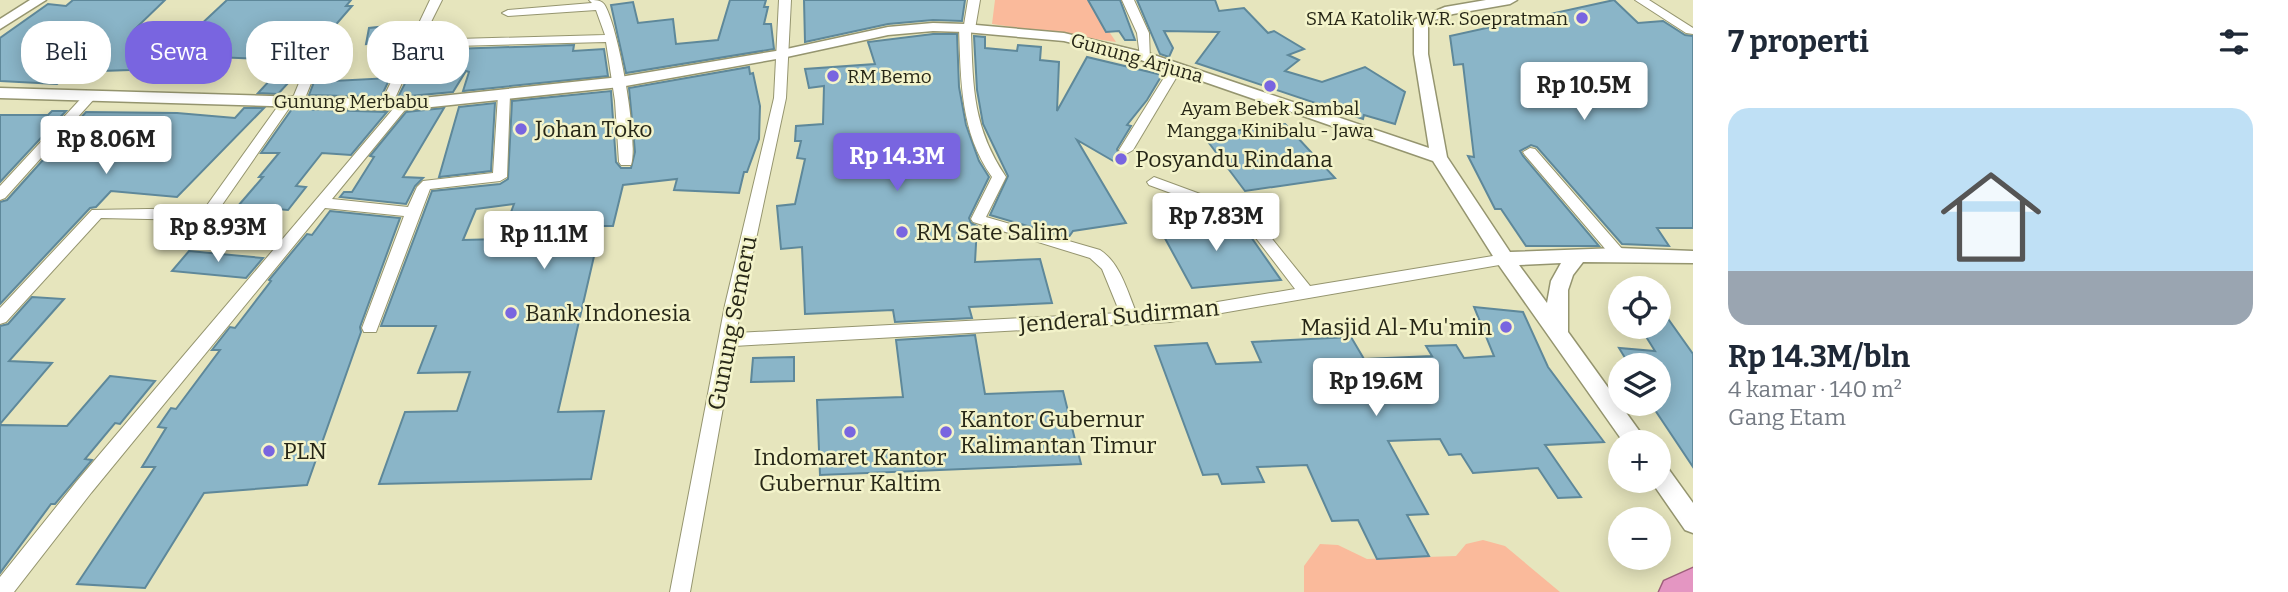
<!DOCTYPE html>
<html lang="id">
<meta charset="utf-8">
<style>
body{margin:0;font-family:Bitter,serif;background:#f6f6f7;color:#1f2937;height:100vh;display:flex;flex-direction:column;font-size:26px;white-space:nowrap}
*{box-sizing:border-box;margin:0}
p{font-size:23px;color:#747a83}
.icon{flex:none;width:38px;height:38px;fill:none;stroke:currentColor;stroke-width:2;stroke-linecap:round;stroke-linejoin:round}
.map{position:relative;flex:1;overflow:hidden}
.panel{display:flex;flex-direction:column;background:#fff;width:595px}
.panel>*{flex:none}
.top-card{position:absolute;left:21px;top:21px;width:665px;height:63px;display:flex;gap:14px}
.buttons{position:absolute;left:1608px;top:276px;display:grid;gap:14px}
.buttons a{display:grid;place-items:center;width:63px;height:63px;border-radius:50%;background:#fff;box-shadow:0 4px 18px #0003;font-size:35px}
.price{position:absolute;translate:-50% -60px;padding:0 16px;border-radius:7px;background:#fff;color:#222;font-size:23px;line-height:46px;filter:drop-shadow(0 2px 4px #0008)}
.price::after{content:'';position:absolute;left:50%;top:42px;width:21px;height:16px;margin-left:-10px;background:inherit;clip-path:polygon(0 0,100% 0,50% 100%)}
.price.current{background:#7965e0;color:#fff}
ul{padding:0;list-style:none}
li{display:grid;align-content:center;gap:14px;height:371px;padding:0 35px}
li span{display:grid;place-items:center;height:217px;border-radius:21px;color:#555}
li>.icon{margin-inline-start:auto}
span .icon{width:126px;height:126px;fill:#fffc;stroke-width:1}
li b{font-size:30px}
h2{display:flex;justify-content:space-between;align-items:center;height:84px;padding:0 35px;font-size:30px}
.tag{padding:0 24px;border-radius:28px;background:#fff;box-shadow:0 4px 18px #0003;font-size:24px;line-height:63px}
.tag.current{background:#7965e0;color:#fff}
main{display:flex;flex:1;min-height:0}
.map>svg:first-child{display:block}
</style>
<main>
<div class="map">
<svg width="1693" height="592" viewBox="0 0 1693 592">
<rect width="100%" height="100%" fill="#e6e5bd"/>
<!-- green -->
<g fill="#faba9b">
<path d="M995 0H1088L1116 42 992 24Z"/>
<path d="M1483 540 1505 546 1560 592H1304V566L1320 544 1338 545 1367 559 1456 556 1466 544Z"/>
</g>
<!-- building -->
<g fill="#8ab5c8" stroke="#5e889a" stroke-width="2" fill-rule="evenodd">
<path d="M73 0H165L136 28 196 29 227 0H351L346 6H352L320 43 312 47 305 61 146 54 130 70 72 72 57 84 0 81V38L48 4 66 6Z"/>
<path d="M730 0H766L764 7H768L764 24H771L774 49 626 73 611 5 633 2 638 23 673 19 676 44 718 40Z"/>
<path d="M804 0H965L962 21 933 20 888 24 805 42Z"/>
<path d="M1088 0H1120L1135 40H1125L1119 31 1106 32Z"/>
<path d="M1137 0H1215L1219 11 1244 8 1268 33 1274 31 1304 49 1288 55 1299 60 1285 71 1322 82 1365 67 1405 92 1395 124 1364 115 1363 119 1196 63 1219 32 1164 31 1173 48 1169 57 1160 54Z"/>
<path d="M1614 0 1638 23 1663 21 1685 35 1693 36V228H1657L1669 246 1622 244 1537 147 1531 145 1520 151 1523 156 1599 246H1526L1501 209H1495L1468 156 1474 157 1463 64 1454 65 1450 36Z"/>
<path d="M388 26 385 42 366 44 369 28Z"/>
<path d="M933 34H957L959 87 966 125 979 161 989 177 969 218 971 223 977 226 975 262 1040 259 1052 303 969 307 972 318 895 322 893 310 805 314 802 247 781 249 777 206 795 204 805 159 797 158 801 141H795L796 126 823 124 824 86 809 88 805 69 875 64 868 42Z"/>
<path d="M974 36 985 37V48L1017 51 1018 45 1041 47 1040 60 1059 62 1057 111 1087 57 1162 75 1147 100 1127 125 1131 126 1117 149 1119 155 1115 162 1077 140 1126 223 1073 231 1068 238 990 215 1008 176 983 124 977 90Z"/>
<path d="M574 45 573 51 604 49 608 76 463 91 469 72 466 71 453 92 398 97 422 50Z"/>
<path d="M283 66 303 67 278 94 258 93Z"/>
<path d="M749 67 750 74 753 73 760 106 759 139 747 172H744L739 193 674 190 677 179 623 185 613 226H601L558 412 604 411 591 479 379 484 405 412 457 411 470 372 418 373 436 326H381L432 191 500 184 508 179 512 101 611 91 616 162 621 168H631L635 152 629 88ZM514 204 501 239 463 240 476 209Z"/>
<path d="M390 78 381 97 309 95 314 82Z"/>
<path d="M495 103 491 171 439 177 459 107Z"/>
<path d="M244 108H264L177 197 111 191 96 207 90 208 0 304V202L7 200 86 112 177 113 235 118Z"/>
<path d="M444 108 403 177 423 178 415 186 406 204 340 197 344 192H352L374 157 370 156 406 112Z"/>
<path d="M292 109 387 112 351 155 322 153 296 186 306 187 288 210 238 206 263 177H259L279 153H261Z"/>
<path d="M52 111H66L0 182V115H48Z"/>
<path d="M1285 124 1335 178 1245 191 1203 135Z"/>
<path d="M330 211 400 218 360 327 361 332 307 485 204 493 145 588 77 584 155 467H142L166 428 158 427 171 408 176 409 220 350H212L230 327 235 328 271 281 269 280 307 234 312 235Z"/>
<path d="M1184 217 1188 223 1232 219 1244 227 1281 280 1192 288 1155 220Z"/>
<path d="M189 251 263 258 246 278 172 271Z"/>
<path d="M32 297 64 299 9 361 52 363 0 424V326L8 324Z"/>
<path d="M1659 306 1693 354V467L1651 404H1659V366H1630L1619 348 1655 351 1640 327H1659Z"/>
<path d="M1474 307 1523 312 1548 367 1604 442 1545 445 1581 497 1558 498 1538 468 1473 473 1461 454 1449 455 1440 439 1388 441 1428 514 1407 515 1429 556 1377 559 1358 520 1332 521 1307 465 1257 467 1264 482 1222 484 1218 474 1203 475 1155 346 1207 343 1216 364 1261 362 1252 342 1351 337 1364 359 1432 356 1426 346 1456 345 1464 358 1494 356Z"/>
<path d="M975 335 985 394 1063 391 1081 464 820 475 817 400 903 397 896 340Z"/>
<path d="M794 357V381L751 382 753 358Z"/>
<path d="M110 376 155 381 120 424 115 423 85 459 92 460 55 504H51L0 573V425L67 426Z"/>
</g>
<g fill="none" stroke-linecap="round" stroke-linejoin="round">
<defs>
<g id="minor">
<path d="M430 0H442L422 40 605 35 596 10 508 16 502 13 508 10 592 3 589 0C595 0 601 0 604 4 618 24 639 142 631 165H621L619 162 615 101 606 42 418 47 392 105 390 108H382L380 105Z"/>
<path d="M779 0H791L786 98 736 333 1120 313 1102 269 1090 258 973 222 971 219 992 177C960 132 961 81 959 28L964 25 968 0H980L975 29 971 32C973 89 973 128 1006 177L986 217 1100 250C1120 263 1127 290 1136 312L1170 310 1295 289 1246 225 1231 215 1149 185 1147 182 1154 177 1241 209 1256 219 1310 286 1505 254 1513 259 1505 264 1170 322 734 346 690 592H670L725 305 774 98Z"/>
<path d="M1122 0H1134L1149 33 1150 60H1142L1140 57 1137 33Z"/>
<path d="M1635 0H1649L1693 28V34L1686 33Z"/>
<path d="M319 45 325 49 303 103 297 107 292 104 215 215 194 220 101 218 6 322 0 324V308L92 210 205 208 283 99 292 100 313 49Z"/>
<path d="M1176 64 1182 68 1133 150 1126 154 1121 153 1119 150 1170 68Z"/>
<path d="M91 91 97 95 95 98 5 198 0 200V186L87 92Z"/>
<path d="M504 91 510 95 507 177 500 181 430 189 376 332H364L362 328 404 216 325 208 91 493 14 592H0V577L77 481 399 102H407L409 105 332 199 408 207 417 187 423 181 493 173 498 95Z"/>
<path d="M1530 148 1535 149 1623 250 1626 254 1623 258H1613L1525 155 1523 152Z"/>
</g>
<g id="tertiary">
<path d="M30 0H46L0 29V19Z"/>
<path d="M1486 0H1517L1510 4 1453 14 1428 22V54L1447 157 1510 252 1618 248 1693 251V263L1583 262 1573 275 1568 290V332L1648 443H1624L1498 264 1433 161 1141 60 1064 41 965 32 933 31 888 35 782 58 620 87 403 110 0 98V88L403 100 620 77 782 50 888 27 933 23 965 24 1064 33 1151 54 1429 148 1414 54V20L1445 7ZM1561 263 1551 281 1547 303 1519 265Z"/>
<path d="M1659 464 1667 467 1693 503V533L1685 530 1651 481H1659Z"/>
</g>
<path id="trunk" d="M1693 568V592H1659L1664 581Z"/>
</defs>
<!-- minor casing -->
<use href="#minor" stroke="#95956f" stroke-width="2"/>
<!-- tertiary casing -->
<use href="#tertiary" stroke="#95956f" stroke-width="3"/>
<!-- trunk casing -->
<use href="#trunk" stroke="#9e5e7c" stroke-width="3"/>
<!-- minor -->
<use href="#minor" fill="#fff" fill-rule="evenodd"/>
<!-- tertiary -->
<use href="#tertiary" fill="#fff" fill-rule="evenodd"/>
<!-- trunk -->
<use href="#trunk" fill="#e496c2" fill-rule="evenodd"/>
</g>
<!-- markers -->
<g fill="#7965e0" stroke="#f3f3ca" stroke-width="2.5">
<circle cx="1582" cy="18" r="7"/>
<circle cx="833" cy="76" r="7"/>
<circle cx="1270" cy="86" r="7"/>
<circle cx="521" cy="129" r="7"/>
<circle cx="1121" cy="159" r="7"/>
<circle cx="902" cy="232" r="7"/>
<circle cx="511" cy="313" r="7"/>
<circle cx="1506" cy="327" r="7"/>
<circle cx="850" cy="432" r="7"/>
<circle cx="946" cy="432" r="7"/>
<circle cx="269" cy="451" r="7"/>
</g>
<g text-anchor="middle" dominant-baseline="central" stroke-width="5" stroke-linejoin="round" paint-order="stroke">
<!-- far-poi labels -->
<g font-size="19" fill="#272717" stroke="#f3f3ca" text-anchor="end">
<text x="1568" y="18">SMA Katolik W.R. Soepratman</text>
<text x="847" y="76" text-anchor="start">RM Bemo</text>
<text x="1270" y="108" text-anchor="middle">Ayam Bebek Sambal<tspan x="1270" dy="22">Mangga Kinibalu - Jawa</tspan></text>
</g>
<!-- far-street labels -->
<g font-size="19" fill="#272717" stroke="#f3f3ca">
<text transform="translate(1137 58) rotate(16)">Gunung Arjuna</text>
<text x="351" y="101">Gunung Merbabu</text>
</g>
<!-- poi labels -->
<g font-size="23" fill="#272717" stroke="#f3f3ca" text-anchor="start">
<text x="535" y="129">Johan Toko</text>
<text x="1135" y="159">Posyandu Rindana</text>
<text x="916" y="232">RM Sate Salim</text>
<text x="525" y="313">Bank Indonesia</text>
<text x="1492" y="327" text-anchor="end">Masjid Al-Mu'min</text>
<text x="960" y="419">Kantor Gubernur<tspan x="960" dy="26">Kalimantan Timur</tspan></text>
<text x="283" y="451">PLN</text>
<text x="850" y="457" text-anchor="middle">Indomaret Kantor<tspan x="850" dy="26">Gubernur Kaltim</tspan></text>
</g>
<!-- street labels -->
<g font-size="23" fill="#272717" stroke="#f3f3ca">
<text transform="translate(1119 316) rotate(-5)">Jenderal Sudirman</text>
<text transform="translate(732 323) rotate(-79)">Gunung Semeru</text>
</g>
</g>
</svg>
<div class="buttons">
<a><svg class="icon" aria-label="locate" viewBox="0 0 24 24"><circle cx="12" cy="12" r="6"/><path d="M12 2v4M12 18v4M2 12h4M18 12h4"/></svg></a>
<a><svg class="icon" aria-label="layers" viewBox="0 0 24 24"><path d="M12 4l9 5-9 5-9-5zM3 14l9 5 9-5"/></svg></a>
<a>+</a>
<a>−</a>
</div>
<b class="price" style="left:1584px;top:122px">Rp 10.5M</b>
<b class="price" style="left:106px;top:176px">Rp 8.06M</b>
<b class="price current" style="left:897px;top:193px">Rp 14.3M</b>
<b class="price" style="left:1216px;top:253px">Rp 7.83M</b>
<b class="price" style="left:218px;top:264px">Rp 8.93M</b>
<b class="price" style="left:544px;top:271px">Rp 11.1M</b>
<b class="price" style="left:1376px;top:418px">Rp 19.6M</b>
<div class="top-card">
<a class="tag">Beli</a>
<a class="tag current">Sewa</a>
<a class="tag">Filter</a>
<a class="tag">Baru</a>
</div>
</div>
<section class="panel">
<h2>7 properti<svg class="icon" aria-label="filters" viewBox="0 0 24 24"><path d="M4 7h16M4 17h16"/><circle cx="9" cy="7" r="2"/><circle cx="15" cy="17" r="2"/></svg></h2>
<ul>
<li><span style="background:linear-gradient(#bfe0f5 75%,#9aa5b1 0)"><svg class="icon" aria-label="home" viewBox="0 0 24 24"><path d="M3 11l9-7 9 7M6 9v11h12V9"/></svg></span><div><b>Rp 14.3M/bln</b><p>4 kamar · 140 m²</p><p>Gang Etam</p></div></li>
</ul>
</section>
</main>
